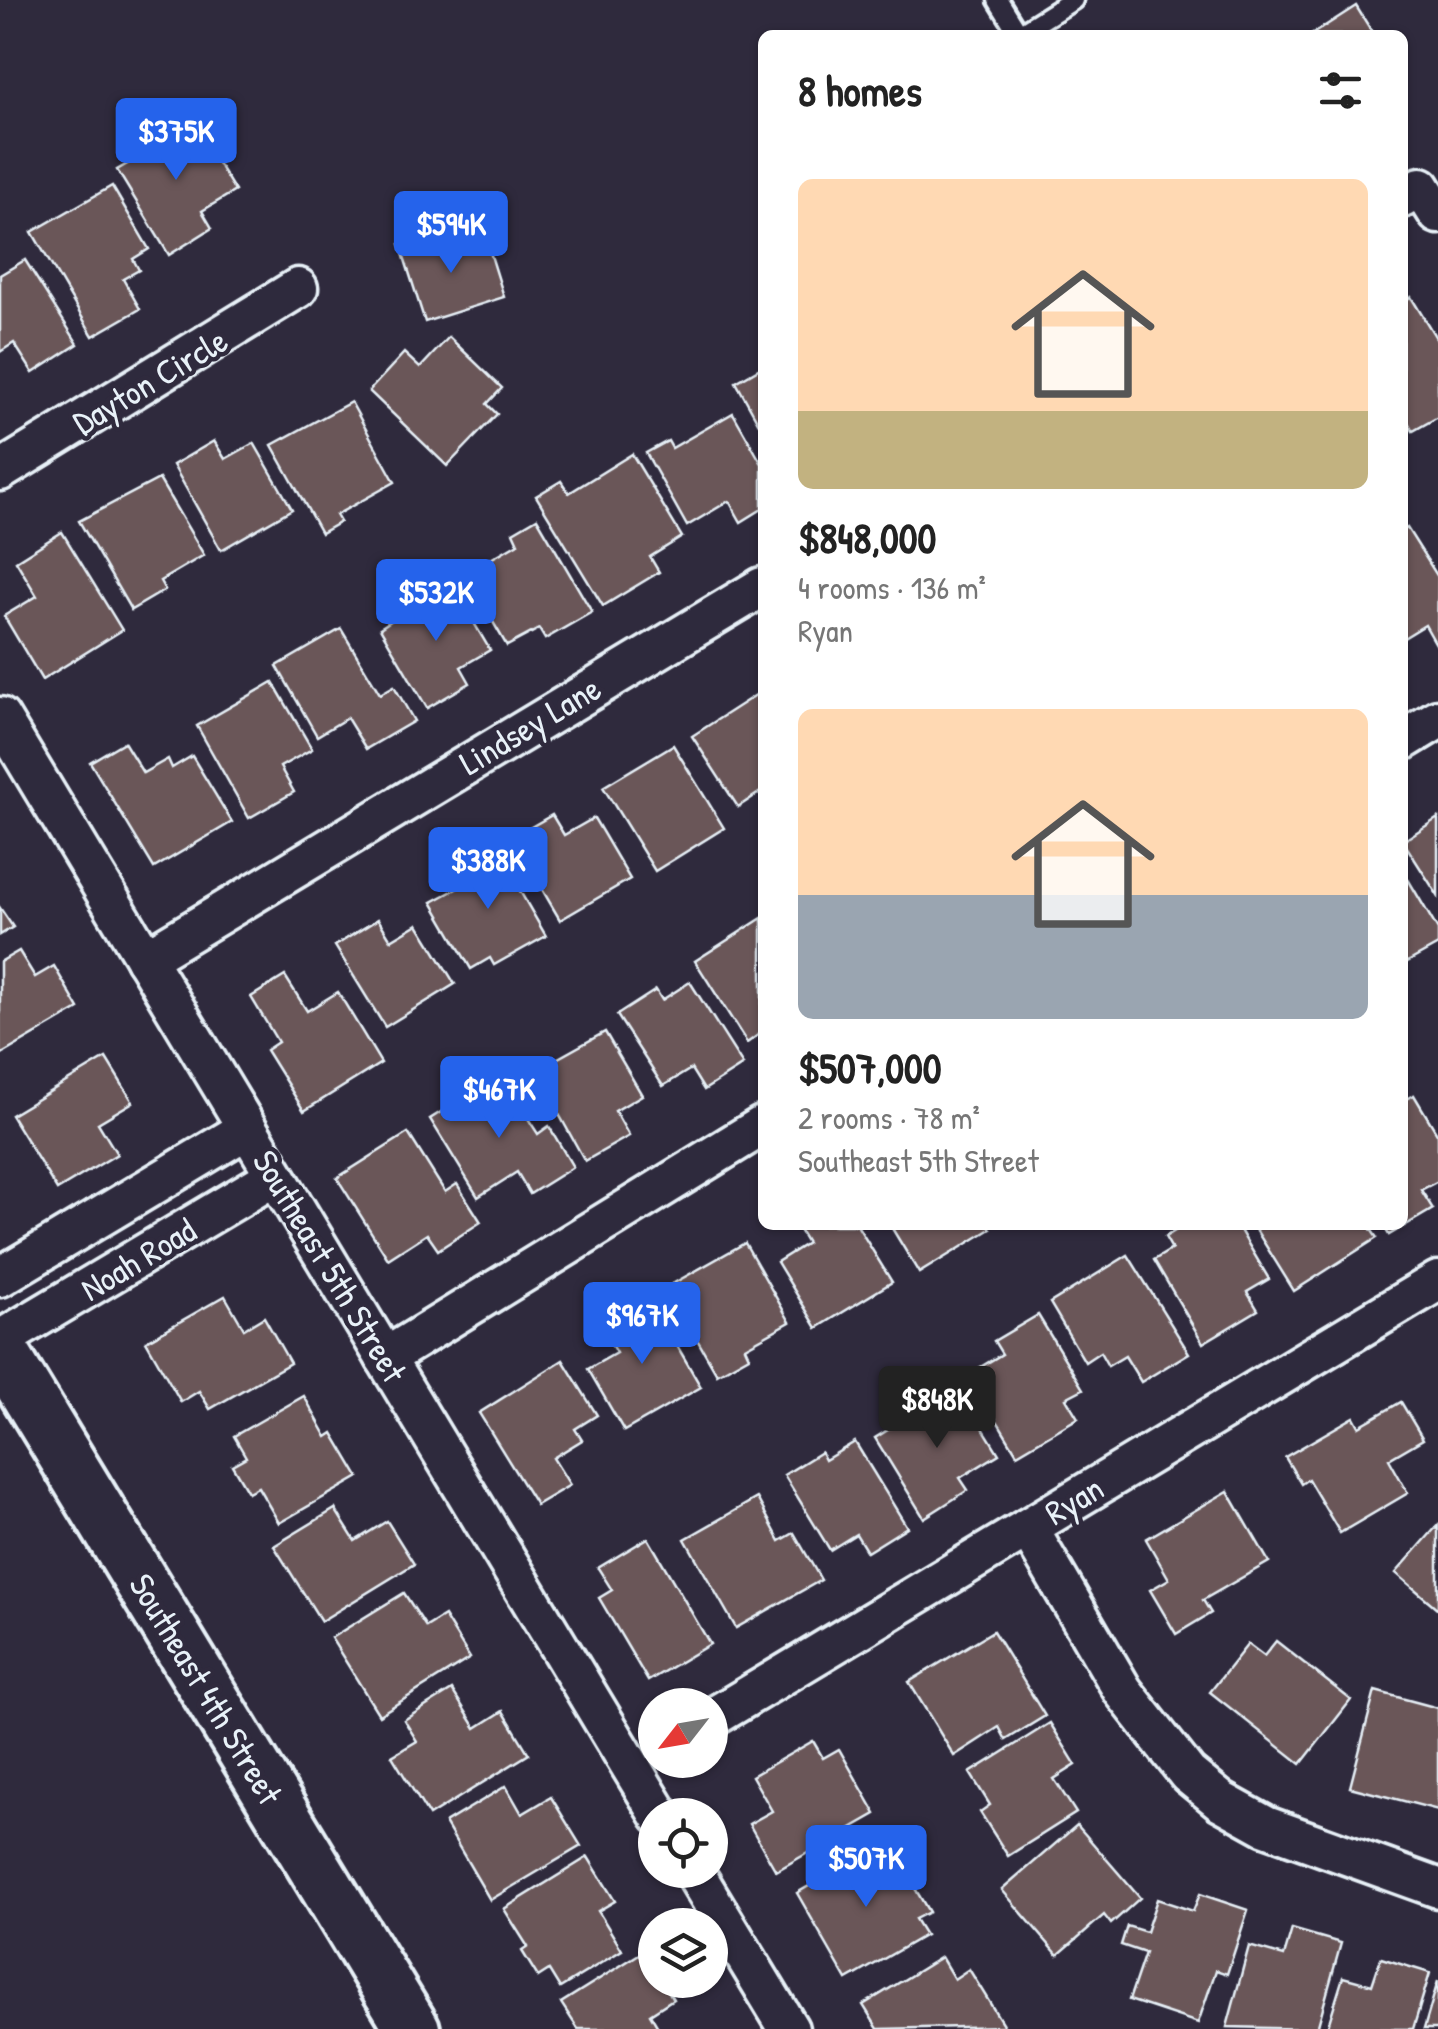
<!DOCTYPE html>
<meta charset="utf-8">
<style>
body{margin:0;font-family:"Patrick Hand",sans-serif;background:#f2f2f2;color:#222;height:100vh;display:flex;flex-direction:column;font-size:38px;white-space:nowrap}
*{box-sizing:border-box;margin:0}
p{font-size:32px;color:#767676}
.icon{flex:none;width:55px;height:55px;fill:none;stroke:currentColor;stroke-width:2;stroke-linecap:round;stroke-linejoin:round}
.map{position:relative;flex:1;overflow:hidden}
.details{position:absolute;left:758px;top:30px;width:650px;height:1200px;display:flex;flex-direction:column;background:#fff;border-radius:15px;box-shadow:0 2px 8px #0004}
.details>*{flex:none}
.needle{width:65px;rotate:239deg}
.tools{position:absolute;left:638px;top:1688px;display:grid;gap:20px}
.tools a{display:grid;place-items:center;width:90px;height:90px;border-radius:50%;background:#fff;box-shadow:0 2px 8px #0004;font-size:50px}
.price{position:absolute;translate:-50% -85px;padding:0 22px;border-radius:10px;background:#2563eb;color:#fff;font-size:32px;line-height:65px;filter:drop-shadow(0 2px 5px #0008)}
.price::after{content:'';position:absolute;left:50%;top:60px;width:30px;height:22px;margin-left:-15px;background:inherit;clip-path:polygon(0 0,100% 0,50% 100%)}
.price.selected{background:#222;color:#fff}
ul{padding:0;list-style:none}
li{display:grid;align-content:center;gap:20px;height:530px;padding:0 40px}
li span{display:grid;place-items:center;height:310px;border-radius:15px;color:#555}
li>.icon{margin-inline-start:auto}
span .icon{width:180px;height:180px;fill:#fffc;stroke-width:1}
li b{font-size:42px}
h2{display:flex;justify-content:space-between;align-items:center;height:120px;padding:0 40px;font-size:42px}
.map>svg:first-child{display:block}
</style>
<div class="map">
<svg width="1438" height="2029" viewBox="0 0 1438 2029">
<rect width="100%" height="100%" fill="#2f2a3d"/>
<filter id="ink" filterUnits="userSpaceOnUse"><feTurbulence type="fractalNoise" baseFrequency=".01" numOctaves="2"/><feDisplacementMap in="SourceGraphic" scale="20" xChannelSelector="R" yChannelSelector="G"/><feConvolveMatrix kernelMatrix="1 2 1 2 8 2 1 2 1" color-interpolation-filters="sRGB"/></filter>
<g filter="url(#ink)">
<!-- building -->
<g fill="#6a5658" stroke="#e8f1f8" stroke-width="2.5">
<path d="M1356 6 1374 35H1311Z"/>
<path d="M188 114 235 191 202 211 212 228 169 255 117 170 136 159 130 150Z"/>
<path d="M112 186 149 249 133 259 139 270 123 279 140 309 93 336 32 232Z"/>
<path d="M437 233 444 252 486 239 504 297 425 322 400 244Z"/>
<path d="M25 260 78 344 33 373 14 343 0 352V275Z"/>
<path d="M1411 297 1438 341V417L1413 431 1406 419 1402 421V302Z"/>
<path d="M449 337 502 388 487 404 497 414 447 466 369 391 404 353 420 368Z"/>
<path d="M762 367V429L736 382Z"/>
<path d="M351 402 395 482 336 515 340 522 321 533 272 445Z"/>
<path d="M733 413 762 464V509L741 522 729 501 687 526 646 453 668 441 672 448Z"/>
<path d="M214 441 225 459 254 443 292 509 221 550 173 465Z"/>
<path d="M632 454 682 537 650 557 659 572 603 606 536 496 561 481 569 493Z"/>
<path d="M159 479 204 555 160 581 165 590 131 610 79 521Z"/>
<path d="M537 518 592 612 545 639 539 629 507 646 465 574 518 543 513 532Z"/>
<path d="M1407 528 1438 577 1437 646 1425 625 1402 639V531Z"/>
<path d="M62 532 122 630 42 680 4 616 37 596 16 561Z"/>
<path d="M450 582 490 650 461 667 470 683 427 708 380 628Z"/>
<path d="M341 629 380 694 394 686 414 721 366 749 347 718 317 736 277 666Z"/>
<path d="M273 682 312 749 280 767 294 792 249 818 197 726Z"/>
<path d="M762 691V791L738 807 692 736Z"/>
<path d="M124 742 143 773 168 759 172 768 192 756 232 822 154 868 90 762Z"/>
<path d="M673 745 724 828 655 871 603 787Z"/>
<path d="M552 815 564 835 594 818 630 879 560 920 512 838Z"/>
<path d="M1438 818V896L1403 841Z"/>
<path d="M495 848 546 936 494 965 490 958 471 969 432 902 458 888 450 874Z"/>
<path d="M1402 869 1438 930V945L1402 965Z"/>
<path d="M0 908 13 927 0 935Z"/>
<path d="M762 918V1032L747 1043 695 961Z"/>
<path d="M378 919 391 940 418 924 455 984 385 1027 335 946Z"/>
<path d="M19 951 35 977 54 966 79 1009 0 1055V962Z"/>
<path d="M285 976 307 1011 338 992 381 1063 304 1111 266 1050 278 1042 251 997Z"/>
<path d="M690 982 743 1065 704 1090 691 1069 663 1086 617 1015 656 990 662 1000Z"/>
<path d="M605 1032 642 1095 615 1111 629 1136 585 1161 535 1071Z"/>
<path d="M106 1058 133 1102 98 1123 117 1154 57 1190 11 1115Z"/>
<path d="M500 1075 538 1134 549 1126 573 1167 530 1194 517 1172 478 1197 430 1119Z"/>
<path d="M1414 1095 1438 1135V1181L1421 1190 1433 1209 1389 1235 1383 1225H1402V1101Z"/>
<path d="M408 1133 445 1192 457 1184 481 1222 438 1250 427 1234 388 1259 337 1178Z"/>
<path d="M796 1225H857L892 1282 817 1328 777 1262 807 1243Z"/>
<path d="M890 1225H988L991 1229 919 1273Z"/>
<path d="M1185 1225H1237L1269 1279 1247 1292 1258 1310 1203 1343 1154 1260 1172 1249 1165 1237Z"/>
<path d="M1253 1225H1368L1377 1238 1294 1291Z"/>
<path d="M745 1243 790 1322 745 1347 749 1356 717 1374 667 1287Z"/>
<path d="M1128 1255 1189 1353 1141 1382 1125 1356 1108 1366 1100 1352 1085 1362 1050 1303Z"/>
<path d="M225 1296 244 1329 264 1317 290 1363 210 1409 199 1391 181 1402 146 1341Z"/>
<path d="M650 1299 701 1387 624 1431 588 1369 616 1353 601 1327Z"/>
<path d="M1038 1315 1083 1389 1066 1398 1078 1418 1017 1454 969 1374 1002 1354 994 1341Z"/>
<path d="M563 1360 597 1415 575 1429 582 1440 553 1458 570 1485 536 1505 479 1413Z"/>
<path d="M958 1387 999 1454 960 1478 968 1490 924 1518 875 1438Z"/>
<path d="M304 1396 327 1437 333 1433 359 1477 279 1523 258 1487 248 1492 232 1465 246 1457 234 1436Z"/>
<path d="M1401 1402 1423 1439 1389 1459 1408 1493 1340 1533 1308 1479 1301 1484 1285 1457 1354 1417 1359 1426Z"/>
<path d="M855 1442 907 1527 867 1552 856 1534 830 1550 784 1475 821 1452 825 1460Z"/>
<path d="M1228 1491 1269 1562 1203 1600 1211 1613 1176 1634 1150 1590 1169 1579 1146 1539Z"/>
<path d="M757 1498 780 1541 794 1533 821 1580 736 1628 685 1539Z"/>
<path d="M335 1509 355 1541 387 1521 414 1564 321 1621 274 1546Z"/>
<path d="M1438 1525V1609L1396 1573Z"/>
<path d="M648 1538 710 1644 648 1681 599 1598 612 1590 598 1568Z"/>
<path d="M404 1593 426 1627 444 1616 470 1658 379 1715 331 1638Z"/>
<path d="M993 1631 1045 1716 1006 1740 999 1727 954 1756 909 1682Z"/>
<path d="M1276 1641 1351 1700 1301 1764 1210 1692 1248 1644 1264 1656Z"/>
<path d="M452 1690 476 1728 503 1711 529 1754 429 1816 392 1756 417 1741 404 1720Z"/>
<path d="M1375 1691 1438 1708V1810L1350 1787Z"/>
<path d="M1050 1723 1076 1765 1054 1779 1076 1813 1008 1856 980 1812 990 1805 970 1773Z"/>
<path d="M813 1741 823 1758 839 1749 876 1814 776 1871 749 1824 772 1811 752 1776Z"/>
<path d="M506 1786 522 1814 551 1797 581 1846 490 1900 445 1823Z"/>
<path d="M1077 1825 1140 1898 1111 1924 1104 1915 1058 1955 1002 1890Z"/>
<path d="M887 1841 929 1912 915 1919 925 1935 847 1980 797 1893Z"/>
<path d="M588 1857 615 1901 598 1911 622 1950 560 1988 549 1970 538 1977 522 1951 528 1947 504 1909Z"/>
<path d="M1200 1894 1248 1910 1227 1974 1216 1970 1198 2023 1129 2000 1145 1953 1121 1945 1127 1926 1146 1932 1157 1899 1193 1911Z"/>
<path d="M1292 1929 1341 1943 1317 2029 1227 2027 1249 1946 1284 1956Z"/>
<path d="M644 1951 655 1969V1980H662L673 1999 650 2014 659 2029H578L561 2003Z"/>
<path d="M941 1957 954 1979 969 1969 1004 2026 878 2029 863 2005Z"/>
<path d="M1381 1958 1430 1973 1413 2029H1327L1343 1977 1372 1985Z"/>
<path d="M1438 1981V2029H1424Z"/>
</g>
<g fill="none" stroke-linecap="round" stroke-linejoin="round">
<defs>
<path id="lane" d="M998 0 1019 34 1073 0"/>
<g id="street">
<path d="M1402 198 1421 187 1438 214"/>
<path d="M0 471 298 288"/>
<path d="M0 717 660 1815"/>
<path d="M1402 741 1438 719"/>
<path d="M145 959 762 587"/>
<path d="M0 1277 247 1129"/>
<path d="M0 1340 275 1176"/>
<path d="M385 1358 762 1126"/>
<path d="M1028 1528 1123 1691 1188 1774 1221 1801 1266 1826 1438 1888"/>
<path d="M710 1719 1438 1281"/>
<path d="M693 1870 789 2029"/>
</g>
<path id="secondary" d="M0 1349 413 2029"/>
</defs>
<!-- lane casing -->
<use href="#lane" stroke="#e8f1f8" stroke-width="25"/>
<!-- street casing -->
<use href="#street" stroke="#e8f1f8" stroke-width="45"/>
<!-- secondary casing -->
<use href="#secondary" stroke="#e8f1f8" stroke-width="60"/>
<!-- lane -->
<use href="#lane" stroke="#2f2a3d" stroke-width="18"/>
<!-- street -->
<use href="#street" stroke="#2f2a3d" stroke-width="38"/>
<!-- secondary -->
<use href="#secondary" stroke="#2f2a3d" stroke-width="52"/>
</g>
</g>
<g text-anchor="middle" dominant-baseline="central" stroke-width="9" stroke-linejoin="round" paint-order="stroke">
<!-- street labels -->
<g font-size="35" fill="#e8f1f8" stroke="#2f2a3d">
<text transform="translate(150 381) rotate(-31)">Dayton Circle</text>
<text transform="translate(530 725) rotate(-31)">Lindsey Lane</text>
<text transform="translate(138 1259) rotate(-31)">Noah Road</text>
<text transform="translate(330 1266) rotate(59)">Southeast 5th Street</text>
<text transform="translate(1074 1500) rotate(-31)">Ryan</text>
<text transform="translate(206 1689) rotate(59)">Southeast 4th Street</text>
</g>
</g>
</svg>
<div class="tools">
<a><svg class="needle" viewBox="-14 -14 28 28"><path d="M0-13l5 13h-10z" fill="#e53935"/><path d="M0 13l5-13h-10z" fill="#767676"/></svg></a>
<a><svg class="icon" aria-label="locate" viewBox="0 0 24 24"><circle cx="12" cy="12" r="6"/><path d="M12 2v4M12 18v4M2 12h4M18 12h4"/></svg></a>
<a><svg class="icon" aria-label="layers" viewBox="0 0 24 24"><path d="M12 4l9 5-9 5-9-5zM3 14l9 5 9-5"/></svg></a>
</div>
<b class="price" style="left:176px;top:183px">$375K</b>
<b class="price" style="left:451px;top:276px">$594K</b>
<b class="price" style="left:436px;top:644px">$532K</b>
<b class="price" style="left:488px;top:912px">$388K</b>
<b class="price" style="left:499px;top:1141px">$467K</b>
<b class="price" style="left:642px;top:1367px">$967K</b>
<b class="price selected" style="left:937px;top:1451px">$848K</b>
<b class="price" style="left:866px;top:1910px">$507K</b>
<section class="details">
<h2>8 homes<svg class="icon" aria-label="filters" viewBox="0 0 24 24"><path d="M4 7h16M4 17h16"/><circle cx="9" cy="7" r="2"/><circle cx="15" cy="17" r="2"/></svg></h2>
<ul>
<li><span style="background:linear-gradient(#ffd9b3 75%,#c2b280 0)"><svg class="icon" aria-label="home" viewBox="0 0 24 24"><path d="M3 11l9-7 9 7M6 9v11h12V9"/></svg></span><div><b>$848,000</b><p>4 rooms · 136 m²</p><p>Ryan</p></div></li>
<li><span style="background:linear-gradient(#ffd9b3 60%,#9aa5b1 0)"><svg class="icon" aria-label="home" viewBox="0 0 24 24"><path d="M3 11l9-7 9 7M6 9v11h12V9"/></svg></span><div><b>$507,000</b><p>2 rooms · 78 m²</p><p>Southeast 5th Street</p></div></li>
</ul>
</section>
</div>
